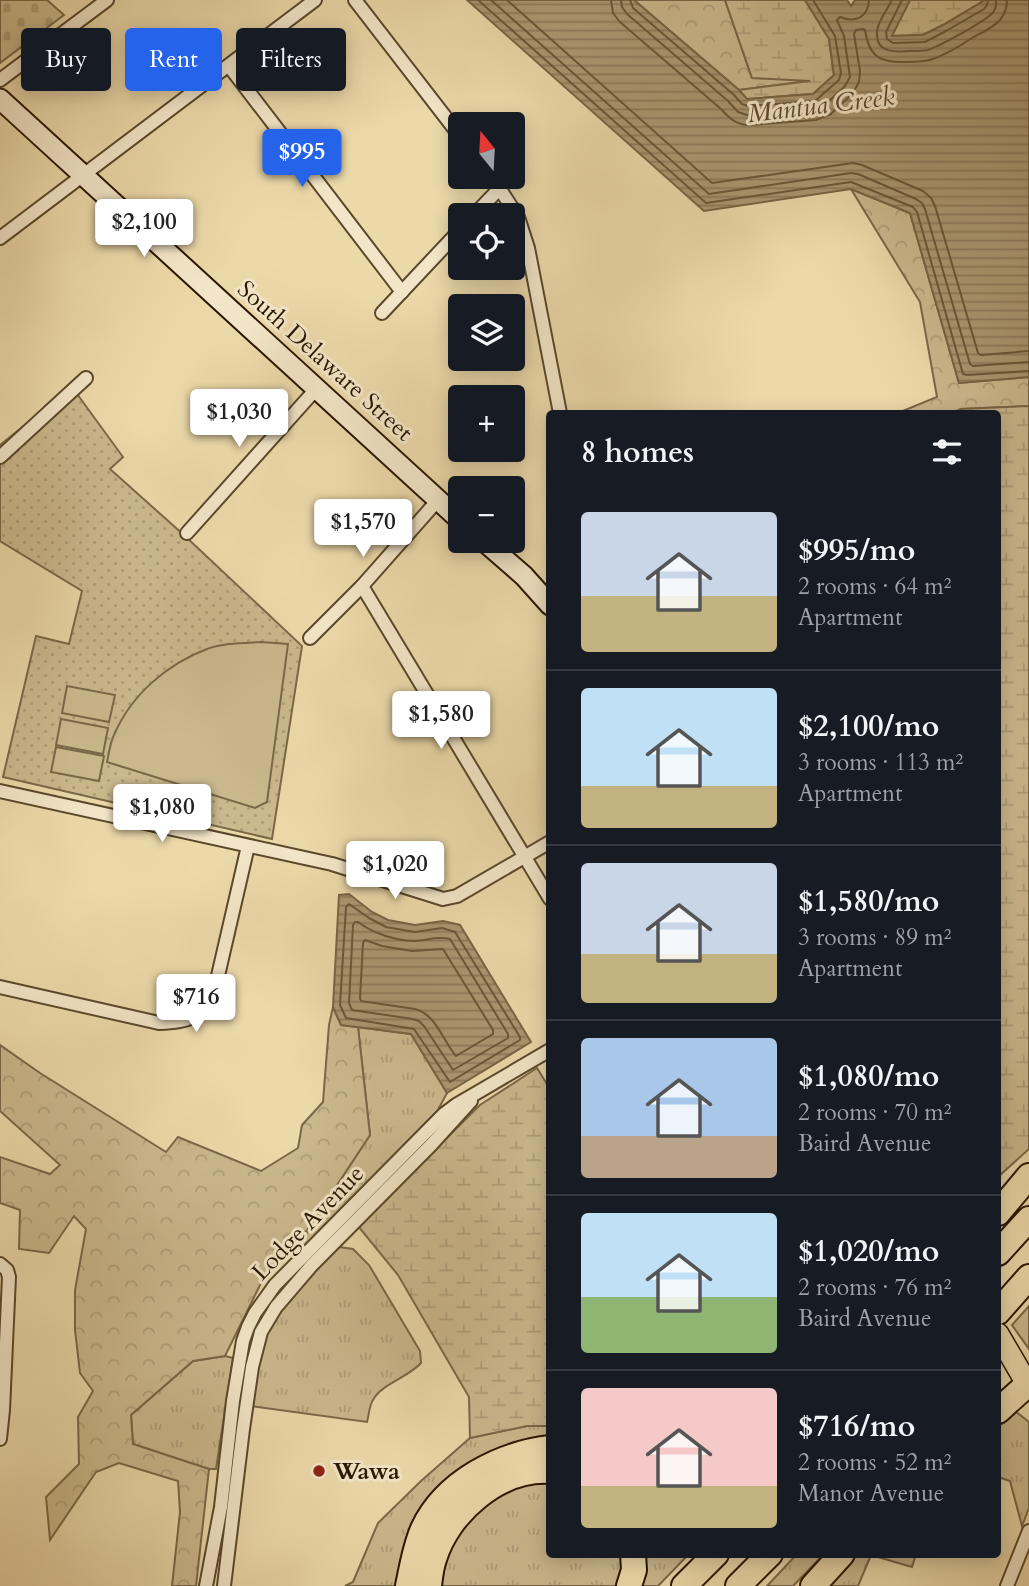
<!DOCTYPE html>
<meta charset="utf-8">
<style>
body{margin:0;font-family:Cardo,serif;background:#20242c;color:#f1f3f6;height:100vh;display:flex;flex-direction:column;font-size:26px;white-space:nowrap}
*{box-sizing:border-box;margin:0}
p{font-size:23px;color:#9ea1a6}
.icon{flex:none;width:38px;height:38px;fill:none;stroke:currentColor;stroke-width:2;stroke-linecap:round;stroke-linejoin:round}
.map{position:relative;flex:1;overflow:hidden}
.sheet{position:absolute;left:546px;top:410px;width:455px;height:1148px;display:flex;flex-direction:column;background:#171b24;border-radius:7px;box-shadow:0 4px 18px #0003}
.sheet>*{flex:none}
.guide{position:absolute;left:21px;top:28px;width:420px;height:63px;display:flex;gap:14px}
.needle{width:46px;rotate:342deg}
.fabs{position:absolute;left:448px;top:112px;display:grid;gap:14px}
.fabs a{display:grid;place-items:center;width:77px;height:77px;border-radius:7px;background:#171b24;box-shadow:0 4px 18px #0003;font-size:35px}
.price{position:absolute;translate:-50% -60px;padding:0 16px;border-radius:7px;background:#fff;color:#222;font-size:23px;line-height:46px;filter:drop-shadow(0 2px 4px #0008)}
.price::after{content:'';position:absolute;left:50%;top:42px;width:21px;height:16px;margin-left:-10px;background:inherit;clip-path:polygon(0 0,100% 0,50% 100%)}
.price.selected{background:#2563eb;color:#fff}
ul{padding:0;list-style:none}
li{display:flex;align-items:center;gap:21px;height:175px;padding:0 35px}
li+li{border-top:2px solid #363941}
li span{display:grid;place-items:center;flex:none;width:196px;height:140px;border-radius:7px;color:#555}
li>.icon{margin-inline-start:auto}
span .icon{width:84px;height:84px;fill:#fffc;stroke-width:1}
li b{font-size:30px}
h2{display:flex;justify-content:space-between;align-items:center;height:84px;padding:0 35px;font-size:30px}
.pill{padding:0 24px;border-radius:7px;background:#171b24;box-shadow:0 4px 18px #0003;font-size:24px;line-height:63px}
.pill.selected{background:#2563eb;color:#fff}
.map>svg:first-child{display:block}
</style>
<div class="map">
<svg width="1029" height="1586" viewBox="0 0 1029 1586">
<defs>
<pattern id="grass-tufts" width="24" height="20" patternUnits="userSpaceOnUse" patternTransform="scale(1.75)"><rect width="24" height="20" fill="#cbb88d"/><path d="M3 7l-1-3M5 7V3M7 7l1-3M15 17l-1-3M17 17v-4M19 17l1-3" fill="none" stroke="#ae9d78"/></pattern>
<pattern id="forest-crowns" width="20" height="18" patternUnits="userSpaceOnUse" patternTransform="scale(1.75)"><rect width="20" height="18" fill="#cbb88d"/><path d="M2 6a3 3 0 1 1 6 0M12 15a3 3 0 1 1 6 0" fill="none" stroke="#ae9d78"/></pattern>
<pattern id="wetland-marsh" width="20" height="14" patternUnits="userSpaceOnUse" patternTransform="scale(1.75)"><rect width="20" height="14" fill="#cbb88d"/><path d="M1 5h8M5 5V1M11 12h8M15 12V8" fill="none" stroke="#ae9d78"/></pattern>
<pattern id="cemetery-stones" width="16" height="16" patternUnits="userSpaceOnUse" patternTransform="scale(1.75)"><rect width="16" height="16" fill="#cbb88d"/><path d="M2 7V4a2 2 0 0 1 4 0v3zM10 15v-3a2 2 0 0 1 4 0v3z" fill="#ae9d78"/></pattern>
<pattern id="park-dots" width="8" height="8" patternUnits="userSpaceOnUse" patternTransform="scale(1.75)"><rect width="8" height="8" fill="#cbb88d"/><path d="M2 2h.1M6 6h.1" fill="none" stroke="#ae9d78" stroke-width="1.8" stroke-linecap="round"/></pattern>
<pattern id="water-rules" width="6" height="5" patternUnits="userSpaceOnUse" patternTransform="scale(1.75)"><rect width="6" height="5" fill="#aa9771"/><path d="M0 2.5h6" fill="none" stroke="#8b7a5a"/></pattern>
</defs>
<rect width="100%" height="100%" fill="#ecd9aa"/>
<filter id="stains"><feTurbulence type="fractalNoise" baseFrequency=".00286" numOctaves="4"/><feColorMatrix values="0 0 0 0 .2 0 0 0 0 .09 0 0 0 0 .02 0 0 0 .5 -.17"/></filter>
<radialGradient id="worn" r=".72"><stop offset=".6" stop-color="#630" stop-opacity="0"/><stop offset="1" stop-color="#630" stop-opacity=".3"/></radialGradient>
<!-- grass -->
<g fill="url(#grass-tufts)" stroke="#7a6847" stroke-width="2">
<path d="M358 1027 411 1034 447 1093 438 1110 299 1251 308 1229 370 1135Z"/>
<path d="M339 1247 353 1249 369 1265 420 1351 421 1363C409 1377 381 1384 373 1400 369 1406 369 1415 367 1422L251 1406 262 1343 278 1309 328 1255Z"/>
<path d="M1029 1306V1349L1012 1325Z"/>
<path d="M225 1356 233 1358 216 1469H209L133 1444 131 1415 193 1361Z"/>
<path d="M1015 1411 1029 1422V1508L1022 1526 1010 1481 998 1477V1419Z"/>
<path d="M527 1426H549V1435L506 1447 477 1459 444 1483 399 1586H345L353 1582 378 1523 421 1481 470 1438Z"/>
<path d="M549 1478 550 1554H627L621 1586H437L446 1549 469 1513 504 1490Z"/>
<path d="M640 1554H689L658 1586H638Z"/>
<path d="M797 1554H824L793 1586H767Z"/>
<path d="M851 1554H916L912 1567 871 1555 858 1586H823Z"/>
</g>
<!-- forest -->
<g fill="url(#forest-crowns)" stroke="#7a6847" stroke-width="2">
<path d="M634 0H725L752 78 816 80 739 90Z"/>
<path d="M851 189 910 213 959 383 1029 377V406L961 409 952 413H898L937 397 920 302Z"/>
<path d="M333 1007 341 1025 358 1027 370 1135 308 1229 262 1281 225 1356 193 1361 131 1415 133 1444 209 1469 196 1586H172L180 1512 178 1481 119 1463 96 1472 50 1540 46 1497 79 1464 78 1417 93 1391 80 1373 75 1330V1290L86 1229 74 1216 49 1253 19 1249 20 1210 0 1203V1157L50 1174 60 1165 0 1111V1045L40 1073 166 1152 178 1137 261 1171 298 1148 302 1125 323 1102 329 1025Z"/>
</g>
<!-- wetland -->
<g fill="url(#wetland-marsh)" stroke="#7a6847" stroke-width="2">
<path d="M725 0H805L829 39 834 75 813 94 747 99 739 90 810 81 752 78Z"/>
<path d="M910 0H985L943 25 923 35 891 36Z"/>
<path d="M1029 406V1149L998 1177V413H952L961 409Z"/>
<path d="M537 1068 550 1089 549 1426H527L470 1438 469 1397 398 1275 358 1226 480 1105Z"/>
</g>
<!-- cemetery -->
<path fill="url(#cemetery-stones)" stroke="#7a6847" stroke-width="2" d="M0 0H47L64 15 0 63Z"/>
<!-- park -->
<path fill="url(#park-dots)" stroke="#7a6847" stroke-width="2" d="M72 387 123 457 110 469 185 536 302 646 272 839 3 777 36 636 69 644 82 591 0 541V445Z"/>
<!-- pitch -->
<g fill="#cbb88d" stroke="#7a6847" stroke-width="2">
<path d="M261 642 288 644 267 802 255 808 107 762C109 753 110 743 114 735 131 695 167 664 207 649 223 643 243 643 261 642Z"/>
<path d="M67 686 115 695 109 722 62 713Z"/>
<path d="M61 719 108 728 103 754 56 745Z"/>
<path d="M56 747 104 756 99 781 51 772Z"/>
</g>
<!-- water -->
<g fill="url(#water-rules)" stroke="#776444" stroke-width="2">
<path d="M467 0H634L739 90 747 99 813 94 834 75 829 39 805 0H847L851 6 855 0H910L892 36 923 35 943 25 985 0H1029V377L959 383 910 213 851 189 704 211Z"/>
<path d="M349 894 372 912 388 920 415 925 443 921 460 925 531 1042 447 1093 411 1034 341 1025 333 1007 339 895Z"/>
</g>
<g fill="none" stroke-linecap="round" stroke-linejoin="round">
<!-- shore -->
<g stroke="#6a5739" stroke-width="2">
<path d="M478 0 706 203 851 182 913 207 917 212 963 374 967 375 1029 371"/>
<path d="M491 0 709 194 851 173 858 174 916 199 922 203 925 209 970 364 973 366 1029 362"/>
<path d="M507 0 712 183 853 163 862 165 923 191 931 198 935 206 978 353 981 355 1029 351"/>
<path d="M611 0 613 13 620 22 721 109C729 118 736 125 749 125L816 120 831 114 853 93 859 82 860 71 854 34 856 30 863 29 865 30C869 56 879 63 906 62 915 62 925 62 933 59 947 54 960 46 972 38 981 33 993 28 1000 20 1005 14 1007 8 1007 0"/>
<path d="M621 0 622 7 627 14 728 101 738 112 747 115 818 109 824 106 845 86 850 77 844 36 837 20 840 17C855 23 868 18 869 0"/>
<path d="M630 0 633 8 734 95 742 104 748 106 815 101 839 80 841 73 835 36 813 0"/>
<path d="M892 0C887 10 876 24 877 35 877 54 898 52 911 51 917 51 923 51 928 50 939 46 989 20 994 11 997 6 996 5 996 0"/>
<path d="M902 0 886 32 887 39 893 43 925 42 946 31 984 9 987 5 988 0"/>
<path d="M349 904 369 918 386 927 415 932 442 928 455 932 520 1037V1040L450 1082 414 1029 346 1018 340 1005 346 907Z"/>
<path d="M355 922H358C374 934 397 941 416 941 428 940 438 936 450 939L508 1034V1038L453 1070 424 1026 419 1021 413 1019 352 1010 349 1003 353 925Z"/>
<path d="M365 940 382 946 412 951 443 949 493 1030V1034L456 1056C442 1040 437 1015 415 1009L361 1001 360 998 363 943Z"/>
</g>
<defs>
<g id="minor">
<path d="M355 0 460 136"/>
<path d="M229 66 402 292"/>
<path d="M0 80 107 0"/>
<path d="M492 177 518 217 528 248 560 413"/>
<path d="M474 215 500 188"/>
<path d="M0 238 315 0"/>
<path d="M382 313 460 230"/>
<path d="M0 457 86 378"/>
<path d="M187 533 317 388"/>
<path d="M362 586 550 899"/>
<path d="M310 638 362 586 438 500"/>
<path d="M0 791 332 864 443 899 457 896 550 842"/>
<path d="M0 987 159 1023C188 1022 199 1019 214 993L248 846"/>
<path d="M0 1264 7 1270 9 1277 3 1410 0 1439"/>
<path d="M206 1586 221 1507 233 1401 243 1341 248 1327 255 1313 275 1285 444 1114 456 1105 550 1050"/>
<path d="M224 1586 243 1429 252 1367 261 1332 276 1307 312 1265 431 1145 471 1101"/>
<path d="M1007 1586 1029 1531"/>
</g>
<g id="secondary">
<path d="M0 99 460 520"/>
<path d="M484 541 524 576 550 605"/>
</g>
<path id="primary" d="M998 1334 1029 1387"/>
<g id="motorway">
<path d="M998 1213 1029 1176"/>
<path d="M998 1253 1029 1219"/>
<path d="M998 1312 1029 1277"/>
<path d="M998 1411 1029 1383"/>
<path d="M408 1586C412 1567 415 1547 423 1529 445 1482 500 1454 550 1448"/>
<path d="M429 1586C430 1577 431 1567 434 1559 448 1512 499 1468 550 1471"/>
<path d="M629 1586 634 1570 633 1554"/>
<path d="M684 1586 716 1554"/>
<path d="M738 1586 770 1554"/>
<path d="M813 1586 842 1554"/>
</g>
</defs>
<!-- minor casing -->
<use href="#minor" stroke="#5a482b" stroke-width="16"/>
<!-- secondary casing -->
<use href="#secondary" stroke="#2a1701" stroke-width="23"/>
<!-- primary casing -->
<use href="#primary" stroke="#2a1701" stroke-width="24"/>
<!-- motorway casing -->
<use href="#motorway" stroke="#2a1701" stroke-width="28"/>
<!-- minor -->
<use href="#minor" stroke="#f3e6c8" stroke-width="12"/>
<!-- secondary -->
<use href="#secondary" stroke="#f3e6c8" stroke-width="19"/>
<!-- primary -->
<use href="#primary" stroke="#ecd9aa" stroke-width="21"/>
<!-- motorway -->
<use href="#motorway" stroke="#ecd9aa" stroke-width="24"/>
</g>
<!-- markers -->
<circle fill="#8f2418" stroke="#f3e6c8" stroke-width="2.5" cx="319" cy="1471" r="7"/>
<g text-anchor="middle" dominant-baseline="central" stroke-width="6" stroke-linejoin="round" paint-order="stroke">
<!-- street labels -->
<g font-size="24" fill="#2a1701" stroke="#f3e6c8">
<text transform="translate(325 361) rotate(42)">South Delaware Street</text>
<text transform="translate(308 1223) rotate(-46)">Lodge Avenue</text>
</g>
<!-- poi labels -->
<g font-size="24" font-weight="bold" fill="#2a1701" stroke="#f3e6c8" text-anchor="start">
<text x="333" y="1471">Wawa</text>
</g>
<!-- water labels -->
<g font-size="26" font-style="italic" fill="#5d4a2e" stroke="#f3e6c8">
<text transform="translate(821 105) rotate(-7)">Mantua Creek</text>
</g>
</g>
<rect width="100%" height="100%" filter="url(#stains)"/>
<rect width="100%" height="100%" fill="url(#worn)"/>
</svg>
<div class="fabs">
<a><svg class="needle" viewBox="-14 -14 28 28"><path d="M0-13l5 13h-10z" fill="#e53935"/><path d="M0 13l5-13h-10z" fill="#9ea1a6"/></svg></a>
<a><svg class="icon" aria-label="locate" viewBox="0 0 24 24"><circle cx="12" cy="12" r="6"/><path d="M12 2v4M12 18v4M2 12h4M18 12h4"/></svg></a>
<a><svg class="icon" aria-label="layers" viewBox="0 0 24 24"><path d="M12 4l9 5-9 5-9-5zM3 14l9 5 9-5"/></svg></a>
<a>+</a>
<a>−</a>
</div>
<b class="price selected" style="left:302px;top:189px">$995</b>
<b class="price" style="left:144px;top:259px">$2,100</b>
<b class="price" style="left:239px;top:449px">$1,030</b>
<b class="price" style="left:363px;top:559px">$1,570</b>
<b class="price" style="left:441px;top:751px">$1,580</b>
<b class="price" style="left:162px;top:844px">$1,080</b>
<b class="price" style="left:395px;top:901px">$1,020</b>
<b class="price" style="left:196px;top:1034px">$716</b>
<div class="guide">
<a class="pill">Buy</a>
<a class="pill selected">Rent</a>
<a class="pill">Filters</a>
</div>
<section class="sheet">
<h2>8 homes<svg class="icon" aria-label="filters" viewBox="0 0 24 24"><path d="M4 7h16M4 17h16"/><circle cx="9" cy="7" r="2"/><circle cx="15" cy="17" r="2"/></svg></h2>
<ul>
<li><span style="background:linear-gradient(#c9d6e8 60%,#c2b280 0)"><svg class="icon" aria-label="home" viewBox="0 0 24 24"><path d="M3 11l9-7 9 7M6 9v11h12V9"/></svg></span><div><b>$995/mo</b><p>2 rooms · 64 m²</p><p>Apartment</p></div></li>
<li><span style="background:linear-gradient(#bfe0f5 70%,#c2b280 0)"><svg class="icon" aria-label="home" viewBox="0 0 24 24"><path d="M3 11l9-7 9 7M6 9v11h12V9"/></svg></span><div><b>$2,100/mo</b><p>3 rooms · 113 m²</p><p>Apartment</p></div></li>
<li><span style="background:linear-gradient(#c9d6e8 65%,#c2b280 0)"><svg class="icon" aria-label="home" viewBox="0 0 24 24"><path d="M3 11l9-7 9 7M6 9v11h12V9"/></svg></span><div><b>$1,580/mo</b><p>3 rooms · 89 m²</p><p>Apartment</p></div></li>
<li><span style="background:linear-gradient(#a9c7e8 70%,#b9a48a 0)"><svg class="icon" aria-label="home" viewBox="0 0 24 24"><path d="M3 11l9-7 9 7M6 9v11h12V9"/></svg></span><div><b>$1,080/mo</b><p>2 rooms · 70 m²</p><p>Baird Avenue</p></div></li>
<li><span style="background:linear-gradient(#bfe0f5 60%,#8fb573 0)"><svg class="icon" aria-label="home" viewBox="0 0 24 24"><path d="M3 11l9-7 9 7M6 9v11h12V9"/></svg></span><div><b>$1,020/mo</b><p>2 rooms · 76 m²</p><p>Baird Avenue</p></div></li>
<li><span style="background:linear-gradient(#f6c9c9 70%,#c2b280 0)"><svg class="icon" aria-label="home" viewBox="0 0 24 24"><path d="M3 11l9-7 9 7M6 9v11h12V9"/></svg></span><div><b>$716/mo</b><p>2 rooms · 52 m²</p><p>Manor Avenue</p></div></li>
</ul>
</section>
</div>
